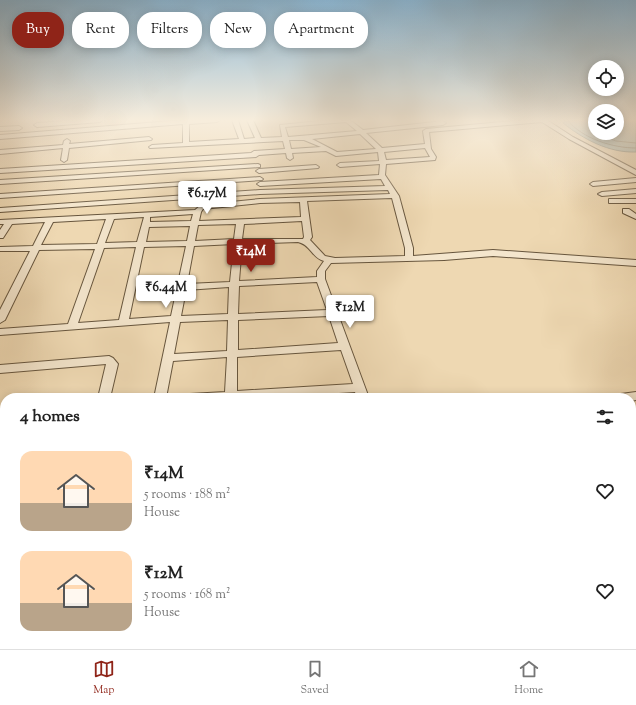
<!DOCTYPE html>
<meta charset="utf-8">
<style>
body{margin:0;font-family:"Sorts Mill Goudy",serif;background:#f6f6f6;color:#222;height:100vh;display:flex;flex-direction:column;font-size:15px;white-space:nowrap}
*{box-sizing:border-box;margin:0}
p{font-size:13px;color:#767676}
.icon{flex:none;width:22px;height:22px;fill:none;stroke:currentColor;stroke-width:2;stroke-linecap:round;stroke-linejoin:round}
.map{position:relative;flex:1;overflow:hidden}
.panel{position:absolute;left:0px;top:393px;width:636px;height:256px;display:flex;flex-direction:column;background:#fff;border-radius:16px 16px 0 0;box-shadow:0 2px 10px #0003}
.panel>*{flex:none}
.banner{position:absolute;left:12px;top:12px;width:400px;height:36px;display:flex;gap:8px}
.buttons{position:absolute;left:588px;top:60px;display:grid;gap:8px}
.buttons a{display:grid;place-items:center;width:36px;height:36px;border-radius:50%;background:#fff;box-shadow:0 2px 10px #0003;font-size:20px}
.price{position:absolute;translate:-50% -34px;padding:0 9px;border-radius:4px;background:#fff;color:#222;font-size:13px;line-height:26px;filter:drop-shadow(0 1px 2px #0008)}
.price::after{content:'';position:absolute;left:50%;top:24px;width:12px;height:9px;margin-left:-6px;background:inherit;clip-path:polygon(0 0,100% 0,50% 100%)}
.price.selected{background:#8f2418;color:#fff}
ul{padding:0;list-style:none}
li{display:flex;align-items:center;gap:12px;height:100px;padding:0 20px}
li span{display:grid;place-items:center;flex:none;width:112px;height:80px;border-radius:12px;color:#555}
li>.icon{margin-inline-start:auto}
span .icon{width:48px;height:48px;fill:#fffc;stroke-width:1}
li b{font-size:17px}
h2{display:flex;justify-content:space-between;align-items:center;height:48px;padding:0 20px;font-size:17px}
.pill{padding:0 14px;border-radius:16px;background:#fff;box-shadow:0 2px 10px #0003;font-size:14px;line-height:36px}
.pill.selected{background:#8f2418;color:#fff}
.menu{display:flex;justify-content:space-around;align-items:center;height:56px;border-top:1px solid #e0e0e0;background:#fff;font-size:11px;color:#767676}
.menu a{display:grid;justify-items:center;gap:2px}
.menu .selected{color:#8f2418}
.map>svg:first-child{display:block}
</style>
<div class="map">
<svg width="636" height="649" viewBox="0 0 636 649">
<rect width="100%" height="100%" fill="#eed8b2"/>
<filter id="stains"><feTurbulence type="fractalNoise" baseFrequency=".005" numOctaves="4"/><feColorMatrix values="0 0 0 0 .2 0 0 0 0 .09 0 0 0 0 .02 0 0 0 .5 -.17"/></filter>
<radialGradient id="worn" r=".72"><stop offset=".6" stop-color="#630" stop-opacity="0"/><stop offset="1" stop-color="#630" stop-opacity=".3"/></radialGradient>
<!-- water -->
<path fill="#9db8b6" stroke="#757f76" d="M595 120V133H617V120H636V152C609 153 583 139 563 123L564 121Z"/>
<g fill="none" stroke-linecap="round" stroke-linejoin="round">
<!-- shore -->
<g stroke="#6c7166" stroke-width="1">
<path d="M567 120C583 139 613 148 636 148"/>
<path d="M596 133 616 141 636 143"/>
</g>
<defs>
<g id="minor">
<path d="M78 120H103L100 122 37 127 34 125 37 123Z"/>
<path d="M183 120H220L217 122 189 124V142L239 139 232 120H238L244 139 255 138 247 120H253L261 138 282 137 280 125 329 120H350L363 130 443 121 446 123 443 125 366 133 382 148 425 144 423 131 426 129 524 120H547L573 137 636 170V175L569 139 542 122 429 132 431 149 436 157 435 160 386 164 385 175 399 196 413 248V256L493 250 636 260V266L493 256 444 260 331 263 325 271V279L369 398H357L355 392 258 398H184L186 395 190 394 225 392 227 357 173 361 166 398H154L170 322 0 335V329L68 324 95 249 39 250 5 320 0 323V310L30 251H0V247L33 246 45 222 12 224 3 238H0V230L4 224H0V220L195 210 201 205 260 199 390 194 388 190 260 194 0 212V208L260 190 385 186 381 179 260 186 257 184 260 182 379 175 380 164 340 167 337 165 340 163 379 161 378 152 336 156 326 151 292 153 293 158 290 160 287 158 286 153 259 155 256 157 0 173V169L251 153 254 151 285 149 283 141 150 148 149 147 152 145 183 143V124L0 139V135ZM346 122 357 131 288 137 285 127ZM360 134 376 149 337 152 312 139ZM289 140H304L321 147 291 149ZM425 148 430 157 386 160 384 152ZM392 198 405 248V256L335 258 325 256 310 240 312 237 307 201ZM300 202 301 217 199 221 201 212 203 209 260 203ZM193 214 191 221 150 222V217ZM144 217 137 242 105 243 114 219ZM106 219 97 244 41 245 53 222ZM302 221 304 237 303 239H242L244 224ZM236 224 234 239 195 241 198 225ZM190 226 187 241 146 242 149 227ZM298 242C311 245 312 258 324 261L317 271V277L239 281 242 244ZM234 244 230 282 187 284 194 246ZM186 246 171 316 129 319 144 247ZM136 247 119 320 78 323 104 248ZM317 282 327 310 238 314 239 286ZM229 287 228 314 181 316 186 290ZM329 316 338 343 238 350V320ZM228 320 227 351 174 354 180 322ZM341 350 353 384 237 391V357Z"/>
<path d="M0 127 19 126 22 128 19 130 0 131Z"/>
<path d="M149 137 152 139 151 140 69 148 67 160 64 162 61 160 63 148 0 154V150L63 145 64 141 67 139 70 141 69 144Z"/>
<path d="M258 164 260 165V167L0 184V180Z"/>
<path d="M316 165 319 167 318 168 259 173 256 171 259 169Z"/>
<path d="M260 177 263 179 262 180 0 198V194Z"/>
<path d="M636 178V182L593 186 590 184 593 182Z"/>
<path d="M636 189V193L602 196 598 194 602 192Z"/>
<rect x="609" y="199" width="27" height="4"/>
<path d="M623 209H629L636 214V219L623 213Z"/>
<path d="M109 356 113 358 118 364 110 398H98L106 364 0 373V365Z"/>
<path d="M636 392V400L631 401V398H611L613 395Z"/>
<rect x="0" y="410" width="5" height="8"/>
<rect x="0" y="437" width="5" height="10"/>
<rect x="0" y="460" width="5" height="10"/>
<path d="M5 482V494L0 495V483Z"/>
</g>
</defs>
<!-- minor casing -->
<use href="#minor" stroke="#67563e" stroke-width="2"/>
<!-- minor -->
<use href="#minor" fill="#f4e6cd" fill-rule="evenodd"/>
</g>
<!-- sky -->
<linearGradient id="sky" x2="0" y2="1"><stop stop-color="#8ab6d4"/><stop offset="0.57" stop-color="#f7eddc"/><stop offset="1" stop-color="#f7eddc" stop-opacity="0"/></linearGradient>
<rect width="636" height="211" fill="url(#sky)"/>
<rect width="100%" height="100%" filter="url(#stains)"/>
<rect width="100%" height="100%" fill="url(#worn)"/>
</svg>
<div class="buttons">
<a><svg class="icon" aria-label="locate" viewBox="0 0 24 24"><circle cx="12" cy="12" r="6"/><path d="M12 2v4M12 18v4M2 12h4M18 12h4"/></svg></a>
<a><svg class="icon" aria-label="layers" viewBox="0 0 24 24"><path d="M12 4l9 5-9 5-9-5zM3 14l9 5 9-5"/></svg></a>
</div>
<b class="price" style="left:207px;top:215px">₹6.17M</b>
<b class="price selected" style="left:251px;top:273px">₹14M</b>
<b class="price" style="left:166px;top:309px">₹6.44M</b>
<b class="price" style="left:350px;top:329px">₹12M</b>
<div class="banner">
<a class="pill selected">Buy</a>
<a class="pill">Rent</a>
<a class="pill">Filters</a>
<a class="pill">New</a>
<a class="pill">Apartment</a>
</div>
<section class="panel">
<h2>4 homes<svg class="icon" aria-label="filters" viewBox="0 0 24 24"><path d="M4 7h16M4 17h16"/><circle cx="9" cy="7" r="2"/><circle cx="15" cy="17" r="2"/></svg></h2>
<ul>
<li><span style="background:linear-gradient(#ffd9b3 65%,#b9a48a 0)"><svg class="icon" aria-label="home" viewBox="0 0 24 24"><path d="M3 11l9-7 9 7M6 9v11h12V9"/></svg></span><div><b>₹14M</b><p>5 rooms · 188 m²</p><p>House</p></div><svg class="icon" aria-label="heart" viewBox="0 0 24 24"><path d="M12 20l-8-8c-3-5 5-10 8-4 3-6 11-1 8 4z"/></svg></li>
<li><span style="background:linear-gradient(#ffd9b3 65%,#b9a48a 0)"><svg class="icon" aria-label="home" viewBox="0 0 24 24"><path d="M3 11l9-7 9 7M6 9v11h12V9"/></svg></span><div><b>₹12M</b><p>5 rooms · 168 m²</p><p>House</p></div><svg class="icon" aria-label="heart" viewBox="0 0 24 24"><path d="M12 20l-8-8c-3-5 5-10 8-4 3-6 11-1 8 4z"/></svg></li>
</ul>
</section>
</div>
<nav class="menu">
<a class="selected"><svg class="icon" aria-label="map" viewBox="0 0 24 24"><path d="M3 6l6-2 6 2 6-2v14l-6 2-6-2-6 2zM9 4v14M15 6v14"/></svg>Map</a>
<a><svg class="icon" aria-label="saved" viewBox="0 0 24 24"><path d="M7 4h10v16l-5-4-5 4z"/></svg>Saved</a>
<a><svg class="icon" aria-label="home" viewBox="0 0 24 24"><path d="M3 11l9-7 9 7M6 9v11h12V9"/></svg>Home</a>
</nav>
